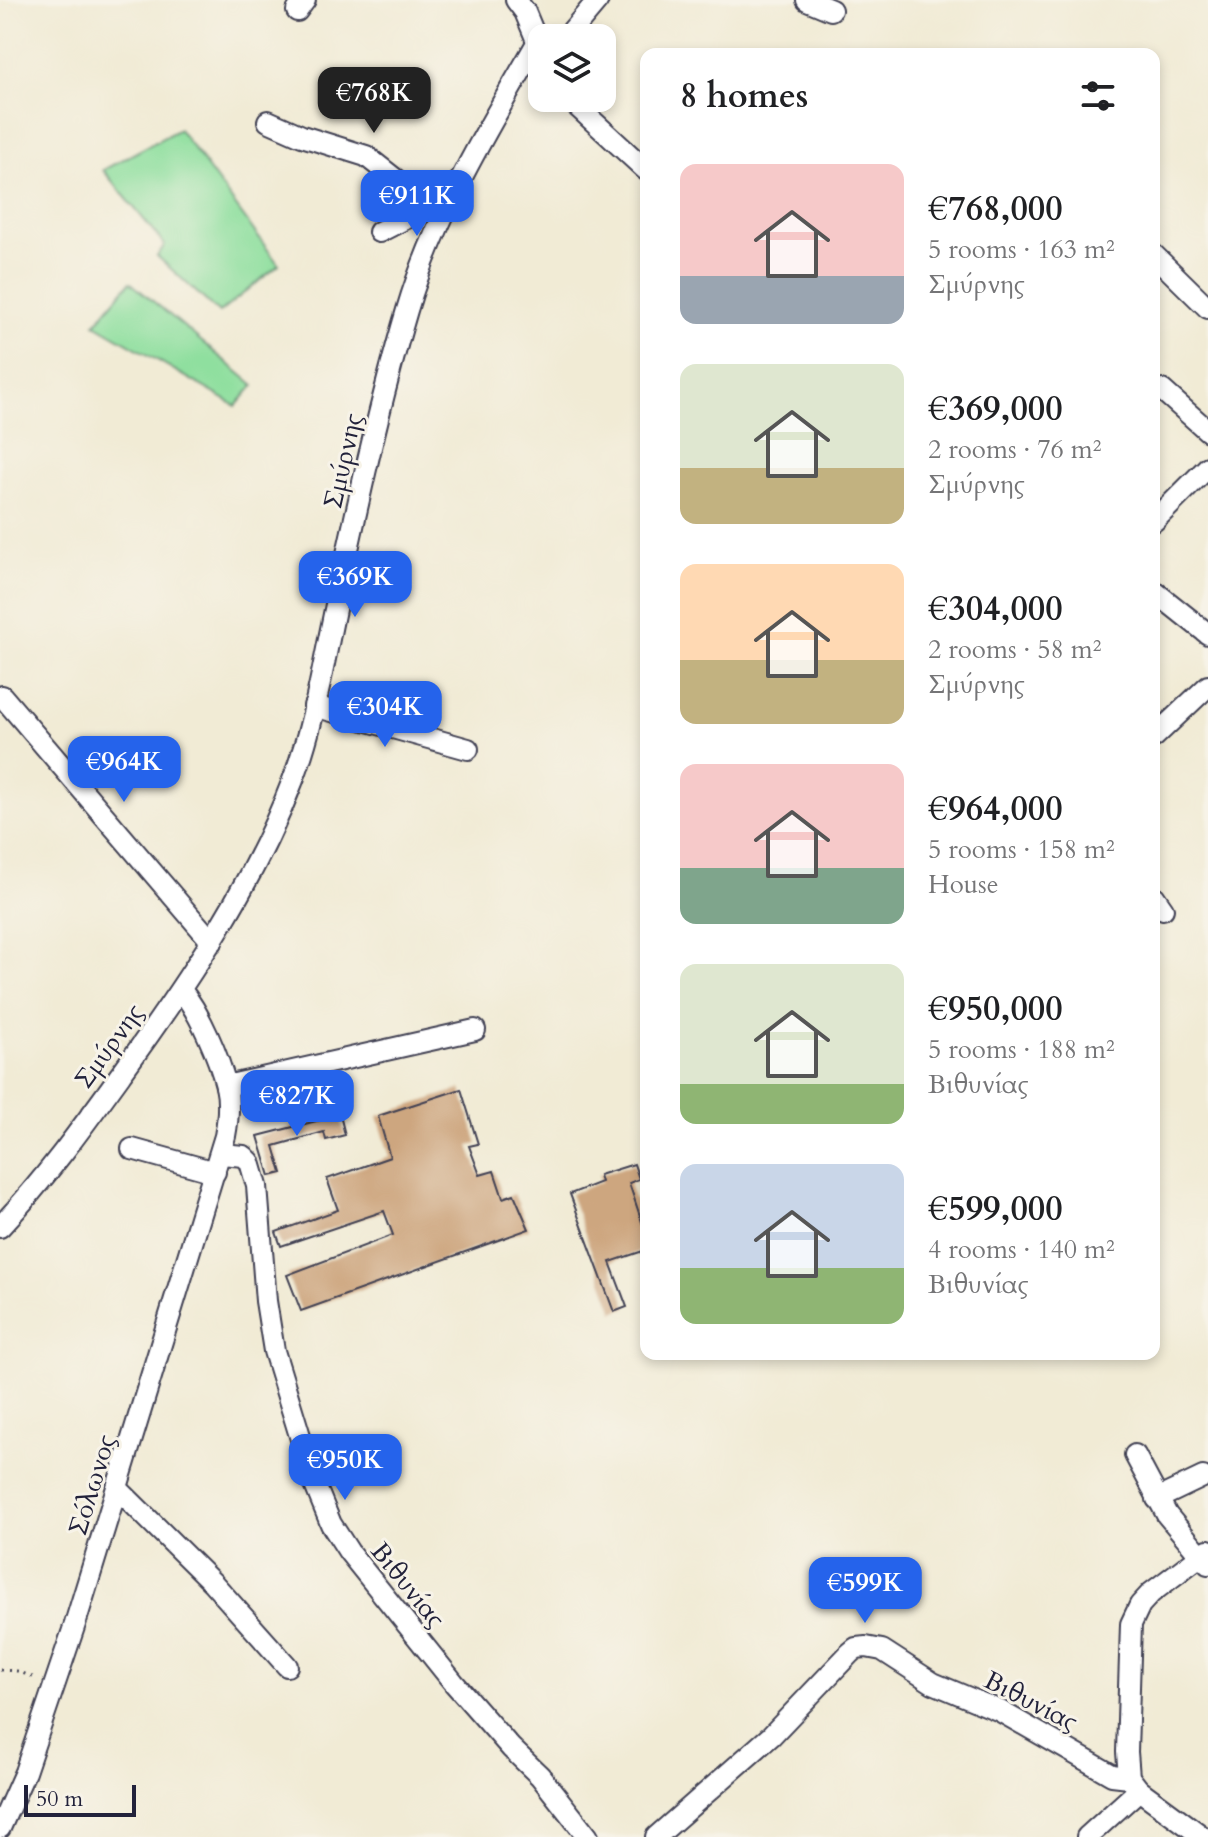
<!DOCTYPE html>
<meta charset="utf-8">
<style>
body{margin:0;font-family:Cardo,serif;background:#f6f6f6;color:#202124;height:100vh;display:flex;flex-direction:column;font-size:30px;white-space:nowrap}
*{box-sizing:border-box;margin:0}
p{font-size:26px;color:#757577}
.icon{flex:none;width:44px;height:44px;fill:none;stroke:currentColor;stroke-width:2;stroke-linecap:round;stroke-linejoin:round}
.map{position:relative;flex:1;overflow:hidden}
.side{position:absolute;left:640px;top:48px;width:520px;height:1312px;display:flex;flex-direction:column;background:#fff;border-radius:16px;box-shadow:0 4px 12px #0003}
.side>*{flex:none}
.tools{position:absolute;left:528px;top:24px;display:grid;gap:16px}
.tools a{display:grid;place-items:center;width:88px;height:88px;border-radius:16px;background:#fff;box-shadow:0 4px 12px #0003;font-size:40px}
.scale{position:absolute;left:24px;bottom:20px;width:112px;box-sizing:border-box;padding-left:8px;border:4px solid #22223b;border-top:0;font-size:22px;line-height:28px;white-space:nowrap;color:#22223b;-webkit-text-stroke:6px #f7f3e8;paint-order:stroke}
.price{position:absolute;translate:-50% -68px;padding:0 18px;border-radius:16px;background:#2563eb;color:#fff;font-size:26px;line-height:52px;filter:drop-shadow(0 2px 4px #0008)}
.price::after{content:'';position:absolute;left:50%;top:48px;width:24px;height:18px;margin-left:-12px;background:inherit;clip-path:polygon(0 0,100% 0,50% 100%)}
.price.selected{background:#222;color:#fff}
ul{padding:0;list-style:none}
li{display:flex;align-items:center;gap:24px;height:200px;padding:0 40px}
li span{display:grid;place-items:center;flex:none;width:224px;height:160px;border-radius:16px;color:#555}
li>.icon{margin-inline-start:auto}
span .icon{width:96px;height:96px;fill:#fffc;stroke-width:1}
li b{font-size:34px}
h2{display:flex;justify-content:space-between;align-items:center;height:96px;padding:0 40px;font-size:34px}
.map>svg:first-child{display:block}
</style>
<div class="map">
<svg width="1208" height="1837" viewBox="0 0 1208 1837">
<rect width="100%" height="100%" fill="#f7f3e8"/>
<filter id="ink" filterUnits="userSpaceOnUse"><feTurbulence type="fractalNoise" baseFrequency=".0125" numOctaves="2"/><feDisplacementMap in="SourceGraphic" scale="16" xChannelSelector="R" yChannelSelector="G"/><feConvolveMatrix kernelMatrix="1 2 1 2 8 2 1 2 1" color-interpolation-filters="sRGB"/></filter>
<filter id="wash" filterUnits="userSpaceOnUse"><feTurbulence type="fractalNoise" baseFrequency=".006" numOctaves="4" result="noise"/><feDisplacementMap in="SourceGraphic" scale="32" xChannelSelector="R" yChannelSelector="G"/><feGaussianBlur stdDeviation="1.8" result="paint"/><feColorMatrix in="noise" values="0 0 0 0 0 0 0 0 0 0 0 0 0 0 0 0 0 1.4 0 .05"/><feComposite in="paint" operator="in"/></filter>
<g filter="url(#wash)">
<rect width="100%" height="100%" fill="#f1ebd5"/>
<!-- green -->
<g fill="#8fdf9f" stroke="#58806d" stroke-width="2">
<path d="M179 129 279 265 219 313 157 256 165 245 103 170Z"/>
<path d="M130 282 254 385 236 406 95 324Z"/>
</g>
<g id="blocks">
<!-- building -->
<g fill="#cda67f">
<path d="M461 1089 478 1144 469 1146 480 1175 494 1171 503 1198 514 1194 529 1229 301 1311 287 1275 393 1235 384 1211 281 1246 276 1232 338 1210 327 1179 390 1157 378 1116Z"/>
<path d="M340 1115 345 1135 326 1140 324 1132 274 1146 282 1173 270 1176 258 1136Z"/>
<path d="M634 1164 639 1179 629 1183 646 1234V1250L610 1262 627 1307 614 1312 570 1194 601 1182 599 1175Z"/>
</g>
</g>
</g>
<g filter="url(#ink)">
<use href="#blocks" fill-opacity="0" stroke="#414052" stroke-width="2"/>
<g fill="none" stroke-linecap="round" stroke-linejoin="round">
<defs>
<g id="minor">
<path d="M516 0 525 12 542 53"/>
<path d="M807 0 831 10"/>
<path d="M297 11 305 0"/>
<path d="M566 38 598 0"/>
<path d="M568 98 646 170"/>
<path d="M268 121 302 136 366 156 442 216"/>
<path d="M379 232 430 206"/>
<path d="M1154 255 1208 308"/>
<path d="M1162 390 1208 431"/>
<path d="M1154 521 1208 467"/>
<path d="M1154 591 1208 634"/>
<path d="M2 696 212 942"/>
<path d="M314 706 468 749"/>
<path d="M1154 737 1208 686"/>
<path d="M1154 896 1163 909"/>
<path d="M226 1086 475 1030"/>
<path d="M132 1149 215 1172"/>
<path d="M221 1154 244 1156 250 1162 257 1186 266 1301 274 1351 315 1485 331 1524 349 1552 454 1683 511 1748 540 1776 588 1837"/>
<path d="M0 1227C46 1178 84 1125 123 1071 189 980 253 885 293 780 315 722 324 660 337 600 358 503 379 405 407 310 435 215 488 128 537 43"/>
<path d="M1135 1455 1167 1515 1208 1564"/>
<path d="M118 1489 213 1583 287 1666"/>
<path d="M1157 1499 1203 1477"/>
<path d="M0 1828 25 1772 75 1624 225 1136C228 1120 230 1103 226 1086 219 1058 200 1013 181 990"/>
<path d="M656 1837 771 1736 850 1653 856 1648 866 1647 882 1650 933 1683 1000 1711 1112 1775 1129 1777"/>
<path d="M1087 1837 1139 1790"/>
<path d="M1203 1837 1139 1790 1129 1777 1127 1752 1131 1624 1140 1605 1151 1593 1208 1550"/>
</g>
</defs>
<!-- minor casing -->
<use href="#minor" stroke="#414052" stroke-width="24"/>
<!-- path -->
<path stroke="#414052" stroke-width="3" stroke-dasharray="2 6" stroke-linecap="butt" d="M0 1670 17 1671 38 1679"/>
<!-- minor -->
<use href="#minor" stroke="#fff" stroke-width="20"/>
</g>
</g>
<g text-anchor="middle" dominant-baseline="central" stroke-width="6" stroke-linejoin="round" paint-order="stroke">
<!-- street labels -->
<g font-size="26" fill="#22223b" stroke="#f7f3e8">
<text transform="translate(343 461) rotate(-77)">Σμύρνης</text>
<text transform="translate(109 1046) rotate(-54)">Σμύρνης</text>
<text transform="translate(92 1485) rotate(-73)">Σόλωνος</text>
<text transform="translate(408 1585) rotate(51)">Βιθυνίας</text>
<text transform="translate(1031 1701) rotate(27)">Βιθυνίας</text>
</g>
</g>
</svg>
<div class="tools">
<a><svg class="icon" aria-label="layers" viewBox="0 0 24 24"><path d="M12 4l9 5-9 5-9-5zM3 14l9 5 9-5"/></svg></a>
</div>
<div class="scale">50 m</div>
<b class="price selected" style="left:374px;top:135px">€768K</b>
<b class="price" style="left:417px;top:238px">€911K</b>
<b class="price" style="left:355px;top:619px">€369K</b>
<b class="price" style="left:385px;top:749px">€304K</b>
<b class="price" style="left:124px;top:804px">€964K</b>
<b class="price" style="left:297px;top:1138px">€827K</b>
<b class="price" style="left:345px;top:1502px">€950K</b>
<b class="price" style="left:865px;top:1625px">€599K</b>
<section class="side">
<h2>8 homes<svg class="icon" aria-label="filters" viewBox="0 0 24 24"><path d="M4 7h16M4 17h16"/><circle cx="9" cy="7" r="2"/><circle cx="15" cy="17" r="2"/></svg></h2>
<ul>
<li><span style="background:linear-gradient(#f6c9c9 70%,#9aa5b1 0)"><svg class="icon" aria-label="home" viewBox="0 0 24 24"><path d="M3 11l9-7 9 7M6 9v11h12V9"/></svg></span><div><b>€768,000</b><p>5 rooms · 163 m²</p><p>Σμύρνης</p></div></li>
<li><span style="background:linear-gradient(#dfe7d0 65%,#c2b280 0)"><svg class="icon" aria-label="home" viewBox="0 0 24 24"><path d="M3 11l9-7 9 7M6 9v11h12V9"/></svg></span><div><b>€369,000</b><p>2 rooms · 76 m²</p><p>Σμύρνης</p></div></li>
<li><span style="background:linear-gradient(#ffd9b3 60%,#c2b280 0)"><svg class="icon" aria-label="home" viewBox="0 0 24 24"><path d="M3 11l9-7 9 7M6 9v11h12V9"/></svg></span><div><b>€304,000</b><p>2 rooms · 58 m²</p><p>Σμύρνης</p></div></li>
<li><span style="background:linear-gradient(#f6c9c9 65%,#7fa58c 0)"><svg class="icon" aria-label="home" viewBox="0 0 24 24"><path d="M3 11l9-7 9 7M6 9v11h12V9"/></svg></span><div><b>€964,000</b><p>5 rooms · 158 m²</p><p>House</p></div></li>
<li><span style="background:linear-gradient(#dfe7d0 75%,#8fb573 0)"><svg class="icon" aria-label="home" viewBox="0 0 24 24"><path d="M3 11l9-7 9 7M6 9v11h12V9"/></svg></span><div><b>€950,000</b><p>5 rooms · 188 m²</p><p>Βιθυνίας</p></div></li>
<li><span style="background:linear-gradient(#c9d6e8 65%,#8fb573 0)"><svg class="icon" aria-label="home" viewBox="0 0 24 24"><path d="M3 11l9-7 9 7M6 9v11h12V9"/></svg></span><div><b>€599,000</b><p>4 rooms · 140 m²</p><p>Βιθυνίας</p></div></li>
</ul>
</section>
</div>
